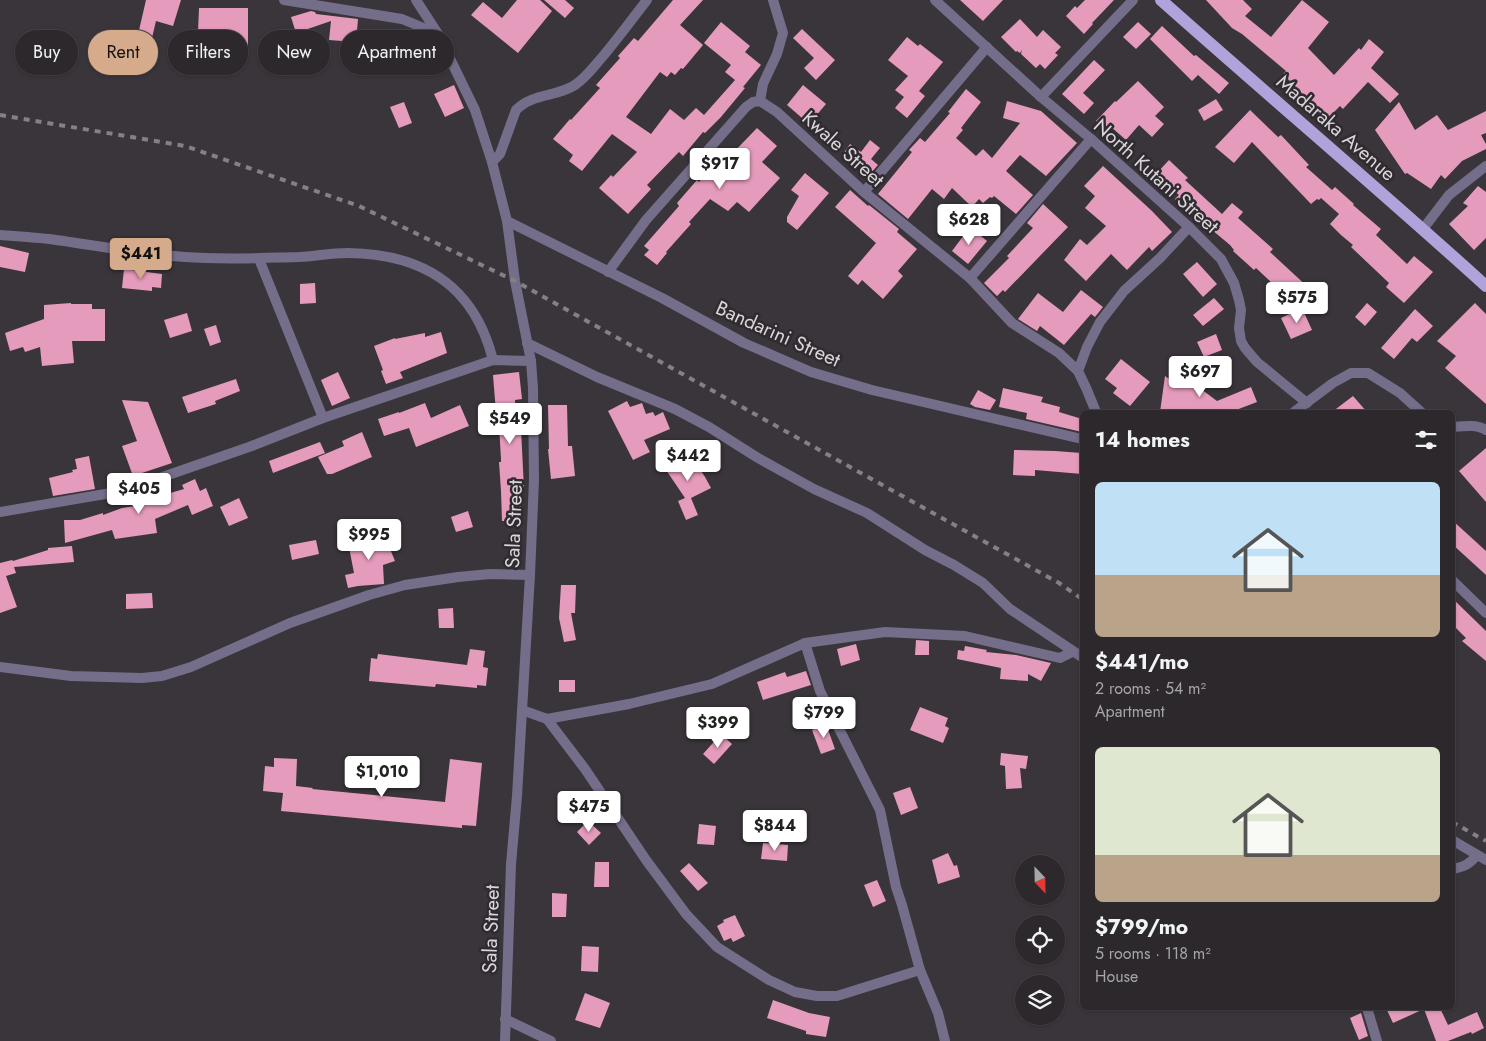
<!DOCTYPE html>
<meta charset="utf-8">
<style>
body{margin:0;font-family:Jost,sans-serif;background:#383438;color:#f1f3f6;height:100vh;display:flex;flex-direction:column;font-size:19px;white-space:nowrap}
*{box-sizing:border-box;margin:0}
p{font-size:16px;color:#a6a6a9}
.icon{flex:none;width:28px;height:28px;fill:none;stroke:currentColor;stroke-width:2;stroke-linecap:round;stroke-linejoin:round}
.map{position:relative;flex:1;overflow:hidden}
.panel{position:absolute;left:1080px;top:410px;width:375px;height:600px;display:flex;flex-direction:column;background:#2c282c;border-radius:8px;box-shadow:0 1px 4px #0004,0 0 0 1px #484448}
.panel>*{flex:none}
.guide{position:absolute;left:15px;top:30px;width:475px;height:45px;display:flex;gap:10px}
.needle{width:32px;rotate:158deg}
.tools{position:absolute;left:1015px;top:855px;display:grid;gap:10px}
.tools a{display:grid;place-items:center;width:50px;height:50px;border-radius:50%;background:#2c282c;box-shadow:0 1px 4px #0004,0 0 0 1px #484448;font-size:25px}
.price{position:absolute;translate:-50% -42px;padding:0 11px;border-radius:5px;background:#fff;color:#222;font-size:16px;line-height:32px;filter:drop-shadow(0 1px 2px #0008)}
.price::after{content:'';position:absolute;left:50%;top:30px;width:15px;height:11px;margin-left:-8px;background:inherit;clip-path:polygon(0 0,100% 0,50% 100%)}
.price.on{background:#d6ab8b;color:#111}
ul{padding:0;list-style:none}
li{display:grid;align-content:center;gap:10px;height:265px;padding:0 15px}
li span{display:grid;place-items:center;height:155px;border-radius:8px;color:#555}
li>.icon{margin-inline-start:auto}
span .icon{width:90px;height:90px;fill:#fffc;stroke-width:1}
li b{font-size:21px}
h2{display:flex;justify-content:space-between;align-items:center;height:60px;padding:0 15px;font-size:21px}
.pill{padding:0 18px;border-radius:22px;background:#2c282c;box-shadow:0 1px 4px #0004,0 0 0 1px #484448;font-size:18px;line-height:45px}
.pill.on{background:#d6ab8b;color:#111}
.map>svg:first-child{display:block}
</style>
<div class="map">
<svg width="1486" height="1041" viewBox="0 0 1486 1041">
<rect width="100%" height="100%" fill="#3a353a"/>
<!-- building -->
<g fill="#e59bbc">
<path d="M146 0H181L173 26 156 21 151 42 137 39Z"/>
<path d="M517 0H540L552 11 518 53 471 15 483 2 502 18Z"/>
<path d="M544 0H565L574 8 565 18Z"/>
<path d="M673 0H703L680 25 703 45 683 69 681 68 675 75 671 72 667 77 660 72 626 117 651 134 670 109 684 120 696 108 704 115 735 80 725 72 731 65 704 43 721 22 750 46 745 52 761 65 743 87 745 88 721 117 705 133 703 132 683 156 679 152 647 185 651 189 628 214 599 188 611 175 613 177 637 152 612 134 582 171 569 161 573 155 553 139 570 119 571 120 600 88 596 85 620 58 618 56 634 38 638 41Z"/>
<path d="M960 0H1003L983 21Z"/>
<path d="M1085 0H1114L1092 23 1093 24 1084 34 1066 16 1075 6 1077 8Z"/>
<path d="M1206 0H1243L1252 9 1245 16 1271 37 1302 0 1329 22 1308 48 1334 75 1359 48 1361 50 1369 39 1384 52 1371 68 1399 94 1390 103 1368 82 1343 109 1340 106 1327 119 1283 74 1286 71 1242 34 1232 28Z"/>
<path d="M199 8H248V46L228 41V39L198 32Z"/>
<path d="M311 11 315 12 316 14 358 19 356 42 329 40 331 21 296 33 291 17Z"/>
<path d="M1020 19 1037 37 1043 30 1061 47 1055 53 1058 55 1045 69 1040 64 1036 68 1021 54 1022 50 1020 53 1017 51 1016 52 1001 37Z"/>
<path d="M1138 22 1151 34 1136 49 1123 37Z"/>
<path d="M1162 26 1194 56 1196 55 1229 83 1219 94 1198 75 1192 81 1150 39Z"/>
<path d="M802 29 835 60 816 80 804 68 814 58 793 38Z"/>
<path d="M907 37 918 46 920 44 943 62 919 91 925 96 907 118 895 108 904 97 895 90 908 76 888 60Z"/>
<path d="M414 39 437 47 432 62 409 54Z"/>
<path d="M1094 60 1105 70 1083 93 1094 103 1084 114 1062 94Z"/>
<path d="M1138 81 1164 107 1155 116 1164 124 1152 137 1139 125 1126 140 1110 126 1106 131 1096 121 1115 101 1116 102Z"/>
<path d="M454 85 464 108 445 117 434 94Z"/>
<path d="M803 85 826 104 809 124 787 105Z"/>
<path d="M966 89 981 102 961 128 963 130 956 138 976 156 983 149 992 158 1020 123 1003 118 1007 101 1041 111 1077 143 1046 176 1020 155 1006 171 1033 195 1016 214 994 196 992 198 990 197 983 203 979 199 972 207 952 188 944 199 932 189 908 219 878 194 912 152 909 150 920 138 925 142 950 113 948 112Z"/>
<path d="M1216 99 1223 110 1204 121 1198 110Z"/>
<path d="M404 102 412 123 399 128 390 107Z"/>
<path d="M1399 102 1415 130 1437 115 1448 130 1486 111V133L1481 135 1486 144V149L1462 161 1445 179 1441 175 1431 189 1407 173 1405 174 1375 130Z"/>
<path d="M1250 110 1278 137 1281 135 1309 165 1306 167 1332 190 1335 187 1354 204 1353 205 1381 229 1376 235 1407 264 1414 256 1433 272 1404 303 1386 287 1389 283 1351 247 1353 245 1341 235 1330 224 1339 214 1321 198 1319 200 1317 199 1311 204 1252 142 1234 163 1215 147Z"/>
<path d="M757 128 777 146 762 162 780 178 749 212 737 202 728 211 710 199 689 222 691 224 666 252 667 253 657 265 644 255 649 250 644 246 679 206 677 203 697 180 699 182 718 158 720 160 727 152 731 155Z"/>
<path d="M870 140 880 148 871 159 878 165 870 174 843 154 850 144 861 152Z"/>
<path d="M1169 160 1188 178 1185 180 1222 214 1232 203 1243 212 1238 218 1273 249 1270 252 1311 290 1291 301 1256 268 1254 270 1233 251 1234 250 1230 245 1175 199 1179 195 1156 174Z"/>
<path d="M1103 166 1152 211 1172 232 1152 251 1149 247 1127 270 1111 254 1086 281 1064 260 1080 239 1087 245 1106 226 1085 208 1095 196 1084 186Z"/>
<path d="M805 173 829 193 797 230 787 222V217L799 196 791 190Z"/>
<path d="M1478 186 1486 192V238L1474 250 1449 224 1468 206 1463 203Z"/>
<path d="M850 190 868 206 869 205 899 229 897 232 917 249 898 271 903 276 883 299 862 280 858 285 848 276 876 243 835 207Z"/>
<path d="M1043 204 1068 227 1005 292 1003 290 997 296 984 283 1009 258 1007 256 1033 228 1027 223Z"/>
<path d="M970 227 987 241 968 264 952 251Z"/>
<path d="M0 246 29 253 25 272 0 267Z"/>
<path d="M1197 262 1217 284 1203 297 1183 274Z"/>
<path d="M124 269 162 274 161 288 152 287V291L122 288Z"/>
<path d="M315 283 316 303 300 304V284Z"/>
<path d="M1081 290 1103 307 1095 317 1091 314 1064 345 1040 326 1037 331 1018 319 1038 293 1063 312Z"/>
<path d="M1214 298 1224 309 1203 326 1193 315Z"/>
<path d="M71 303V304H92V309H105V341H72L74 363 42 366 40 347 25 352 23 347 10 351 5 333 44 319V305Z"/>
<path d="M1367 303 1377 312 1365 326 1355 317Z"/>
<path d="M1475 303 1486 314V404L1445 368 1456 356 1437 341Z"/>
<path d="M1302 308 1312 330 1291 339 1281 318Z"/>
<path d="M1415 309 1433 326 1417 342 1412 338 1394 359 1381 348Z"/>
<path d="M187 313 192 331 170 338 164 320Z"/>
<path d="M216 325 221 342 210 346 204 329Z"/>
<path d="M441 332 447 353 400 372 403 378 386 384 381 371 383 370 374 346 395 338V339L425 333V337Z"/>
<path d="M1216 334 1222 350 1204 357 1197 342Z"/>
<path d="M1121 359 1150 382 1130 406 1113 393 1117 388 1105 379Z"/>
<path d="M1185 370 1200 382 1197 386 1217 401 1251 387 1257 402 1236 410 1239 412H1160L1165 376 1175 383Z"/>
<path d="M338 372 350 398 332 406 321 380Z"/>
<path d="M519 372 522 399 515 400 516 429H521L524 489H521V521H502L501 491 499 462H501V459L499 425H497L493 375Z"/>
<path d="M236 379 240 391 215 401 216 404 188 413 182 397Z"/>
<path d="M1003 388 1043 397 1041 402 1060 407 1059 412 1082 419V432L1026 419 1027 413 999 407Z"/>
<path d="M978 390 996 400 990 410 975 407 970 404Z"/>
<path d="M1353 396 1367 412H1332Z"/>
<path d="M122 400 148 402 172 463 133 476 122 446 137 441Z"/>
<path d="M627 401 630 407 642 403 646 414 653 412 655 416 663 412 670 429 644 440 650 452 633 460 608 411Z"/>
<path d="M425 403 431 418 460 405 469 426 416 447 409 428 384 436 378 419 399 412V413Z"/>
<path d="M548 405H567L568 446H572L575 476 551 479 548 449H549Z"/>
<path d="M362 432 372 457 332 474H327L318 457 344 446 342 441Z"/>
<path d="M320 442 325 453 273 473 269 461Z"/>
<path d="M1486 448V502L1459 471Z"/>
<path d="M1014 450 1055 451 1082 453V474L1035 470V476L1013 475Z"/>
<path d="M688 451 705 477 711 488 691 498 698 515 686 520 678 501 685 498 664 467Z"/>
<path d="M89 456 95 489 53 496 49 478 73 472 72 470 77 469 75 459Z"/>
<path d="M195 479 200 491 206 488 213 506 192 515 188 505 155 519 157 533 115 539 112 530 65 543 64 520H80L103 513V515L122 508 154 503 153 498 184 489 182 485Z"/>
<path d="M239 498 248 518 229 526 220 507Z"/>
<path d="M468 511 473 527 456 532 451 517Z"/>
<path d="M1452 520 1486 551V575L1452 544Z"/>
<path d="M383 532 395 561 383 565 384 584 358 586 348 588 345 575 354 573 348 542 367 539Z"/>
<path d="M316 540 319 554 292 560 289 545Z"/>
<path d="M72 546 74 562 14 567 16 573 6 576 17 607 0 613V563L12 560 13 561 48 550V548Z"/>
<path d="M561 585H576L575 613H571L576 640 564 642 559 618Z"/>
<path d="M152 593 153 608 126 609V594Z"/>
<path d="M1452 598 1486 631V661L1462 641 1466 638 1452 624Z"/>
<path d="M453 608 454 628H439L438 609Z"/>
<path d="M916 640 929 641V655H915Z"/>
<path d="M856 644 860 660 841 666 837 649Z"/>
<path d="M965 646 987 650 986 652 1016 655 1051 663 1041 681 1028 674V681L1000 679 1001 668 957 659 958 650 964 651Z"/>
<path d="M470 649 485 651 483 667 488 668 486 686 477 685V688L436 684 435 687 369 681 371 658 377 659 378 654 467 665Z"/>
<path d="M806 671 811 685 763 700 757 682 785 672 787 677Z"/>
<rect x="559" y="680" width="16" height="12"/>
<path d="M920 707 948 718 945 726 949 728 943 743 910 730Z"/>
<path d="M826 724 835 749 821 754 812 730Z"/>
<path d="M721 734 732 744 714 764 703 754Z"/>
<path d="M1001 753 1028 756 1026 769 1020 768 1022 788 1006 789 1005 766 1000 765Z"/>
<path d="M274 758 297 759 296 786 313 788 312 789 445 802 450 759 482 763 476 826 462 825V828L281 811 283 793 263 791 265 766 274 767Z"/>
<path d="M910 787 918 808 901 815 893 793Z"/>
<path d="M588 821 601 833 589 845 577 832Z"/>
<path d="M699 824 716 826 714 845 697 844Z"/>
<path d="M763 843 788 845 787 861 761 859Z"/>
<path d="M948 853 954 866 957 865 960 877 938 884 932 860Z"/>
<path d="M595 862H609V887H594Z"/>
<path d="M689 863 708 883 698 891 680 871Z"/>
<path d="M877 880 886 901 873 907 864 885Z"/>
<path d="M552 893 567 894 566 917H552Z"/>
<path d="M735 915 745 936 733 942 731 938 724 941 717 926 724 922 723 920Z"/>
<path d="M582 946 599 947 598 972 581 971Z"/>
<path d="M585 993 610 1003 600 1028 575 1020Z"/>
<path d="M773 1000 809 1013 830 1017 826 1037 806 1034V1031L767 1018Z"/>
<path d="M1386 1008H1440L1448 1025 1477 1012 1484 1028 1472 1034 1471 1032 1448 1041H1436L1424 1009 1393 1023Z"/>
<path d="M1361 1013 1368 1036 1359 1040 1350 1018Z"/>
</g>
<g fill="none" stroke-linecap="round" stroke-linejoin="round">
<!-- minor -->
<g stroke="#746e8a" stroke-width="10">
<path d="M284 0 402 19 438 34"/>
<path d="M416 0 438 34 475 110 492 162 507 221 515 281 531 361 533 388 534 480 530 575 517 796 511 864 505 1041"/>
<path d="M935 0 1041 97 1091 139 1189 227 1221 259 1234 283 1239 300 1241 310 1239 328 1241 341 1245 348 1257 362 1307 403"/>
<path d="M1041 97 1133 0"/>
<path d="M760 101 763 84 777 54 783 33 773 0"/>
<path d="M492 162 500 154 516 110C532 93 557 97 575 85 587 77 595 65 604 55 619 37 633 18 647 0"/>
<path d="M864 192 987 47"/>
<path d="M507 221 662 298 744 343 811 372 872 390 1082 439"/>
<path d="M1423 229 1449 195 1486 166"/>
<path d="M0 235C16 236 33 237 49 239 94 245 139 254 185 257 223 260 261 258 299 257 315 256 332 253 348 253 423 254 474 285 493 360"/>
<path d="M259 259 323 418"/>
<path d="M608 272 646 220 746 107 753 102 760 101 777 112 864 192 970 278 1012 323 1059 353 1078 371"/>
<path d="M970 278 1091 139"/>
<path d="M527 343 597 377 675 409 709 427 758 458 814 489 867 513 925 550 954 565 983 583 1010 609 1082 657"/>
<path d="M1096 412 1087 390 1078 371 1087 347 1100 322 1124 291 1160 258 1189 227"/>
<path d="M1294 412 1333 383 1351 373H1368L1400 393 1421 412"/>
<path d="M1452 427C1463 426 1477 424 1486 430"/>
<path d="M0 512 111 493 148 482 249 447 323 418 493 360 531 361"/>
<path d="M1452 580 1486 613"/>
<path d="M805 643 820 691 880 810 896 887 902 905 920 970 938 1013 945 1041"/>
<path d="M0 667 71 676 142 678 162 676 191 667 290 623 369 595 405 585 458 577 490 574 530 575"/>
<path d="M522 710 547 719 629 704 712 684 805 643 885 632 965 636 1060 658 1072 652"/>
<path d="M547 719 585 769 646 860 686 914 717 947 769 980 795 992 817 996H837L920 970"/>
<path d="M1452 840 1486 860"/>
<path d="M1452 869C1464 867 1470 864 1477 855"/>
<path d="M1367 1008 1377 1041"/>
<path d="M505 1019 551 1041"/>
</g>
<!-- primary -->
<path stroke="#b0a3dc" stroke-width="12" d="M1161 0C1269 96 1379 189 1486 286"/>
<!-- rail -->
<g stroke="#848084" stroke-width="4" stroke-dasharray="6 6" stroke-linecap="butt">
<path d="M0 115 185 146 359 206 515 281 1059 583 1082 599"/>
<path d="M1452 822 1486 841"/>
</g>
</g>
<g text-anchor="middle" dominant-baseline="central" stroke-width="5" stroke-linejoin="round" paint-order="stroke">
<!-- street labels -->
<g font-size="20" fill="#d9d6d9" stroke="#302b30">
<text transform="translate(1336 128) rotate(41)">Madaraka Avenue</text>
<text transform="translate(843 149) rotate(42)">Kwale Street</text>
<text transform="translate(1156 176) rotate(42)">North Kutani Street</text>
<text transform="translate(778 334) rotate(24)">Bandarini Street</text>
<text transform="translate(514 524) rotate(-88)">Sala Street</text>
<text transform="translate(491 929) rotate(-88)">Sala Street</text>
</g>
</g>
</svg>
<div class="tools">
<a><svg class="needle" viewBox="-14 -14 28 28"><path d="M0-13l5 13h-10z" fill="#e53935"/><path d="M0 13l5-13h-10z" fill="#a6a6a9"/></svg></a>
<a><svg class="icon" aria-label="locate" viewBox="0 0 24 24"><circle cx="12" cy="12" r="6"/><path d="M12 2v4M12 18v4M2 12h4M18 12h4"/></svg></a>
<a><svg class="icon" aria-label="layers" viewBox="0 0 24 24"><path d="M12 4l9 5-9 5-9-5zM3 14l9 5 9-5"/></svg></a>
</div>
<b class="price" style="left:720px;top:190px">$917</b>
<b class="price" style="left:969px;top:246px">$628</b>
<b class="price on" style="left:141px;top:280px">$441</b>
<b class="price" style="left:1297px;top:324px">$575</b>
<b class="price" style="left:1200px;top:398px">$697</b>
<b class="price" style="left:510px;top:445px">$549</b>
<b class="price" style="left:688px;top:482px">$442</b>
<b class="price" style="left:139px;top:515px">$405</b>
<b class="price" style="left:369px;top:561px">$995</b>
<b class="price" style="left:824px;top:739px">$799</b>
<b class="price" style="left:718px;top:749px">$399</b>
<b class="price" style="left:382px;top:798px">$1,010</b>
<b class="price" style="left:589px;top:833px">$475</b>
<b class="price" style="left:775px;top:852px">$844</b>
<div class="guide">
<a class="pill">Buy</a>
<a class="pill on">Rent</a>
<a class="pill">Filters</a>
<a class="pill">New</a>
<a class="pill">Apartment</a>
</div>
<section class="panel">
<h2>14 homes<svg class="icon" aria-label="filters" viewBox="0 0 24 24"><path d="M4 7h16M4 17h16"/><circle cx="9" cy="7" r="2"/><circle cx="15" cy="17" r="2"/></svg></h2>
<ul>
<li><span style="background:linear-gradient(#bfe0f5 60%,#b9a48a 0)"><svg class="icon" aria-label="home" viewBox="0 0 24 24"><path d="M3 11l9-7 9 7M6 9v11h12V9"/></svg></span><div><b>$441/mo</b><p>2 rooms · 54 m²</p><p>Apartment</p></div></li>
<li><span style="background:linear-gradient(#dfe7d0 70%,#b9a48a 0)"><svg class="icon" aria-label="home" viewBox="0 0 24 24"><path d="M3 11l9-7 9 7M6 9v11h12V9"/></svg></span><div><b>$799/mo</b><p>5 rooms · 118 m²</p><p>House</p></div></li>
</ul>
</section>
</div>
